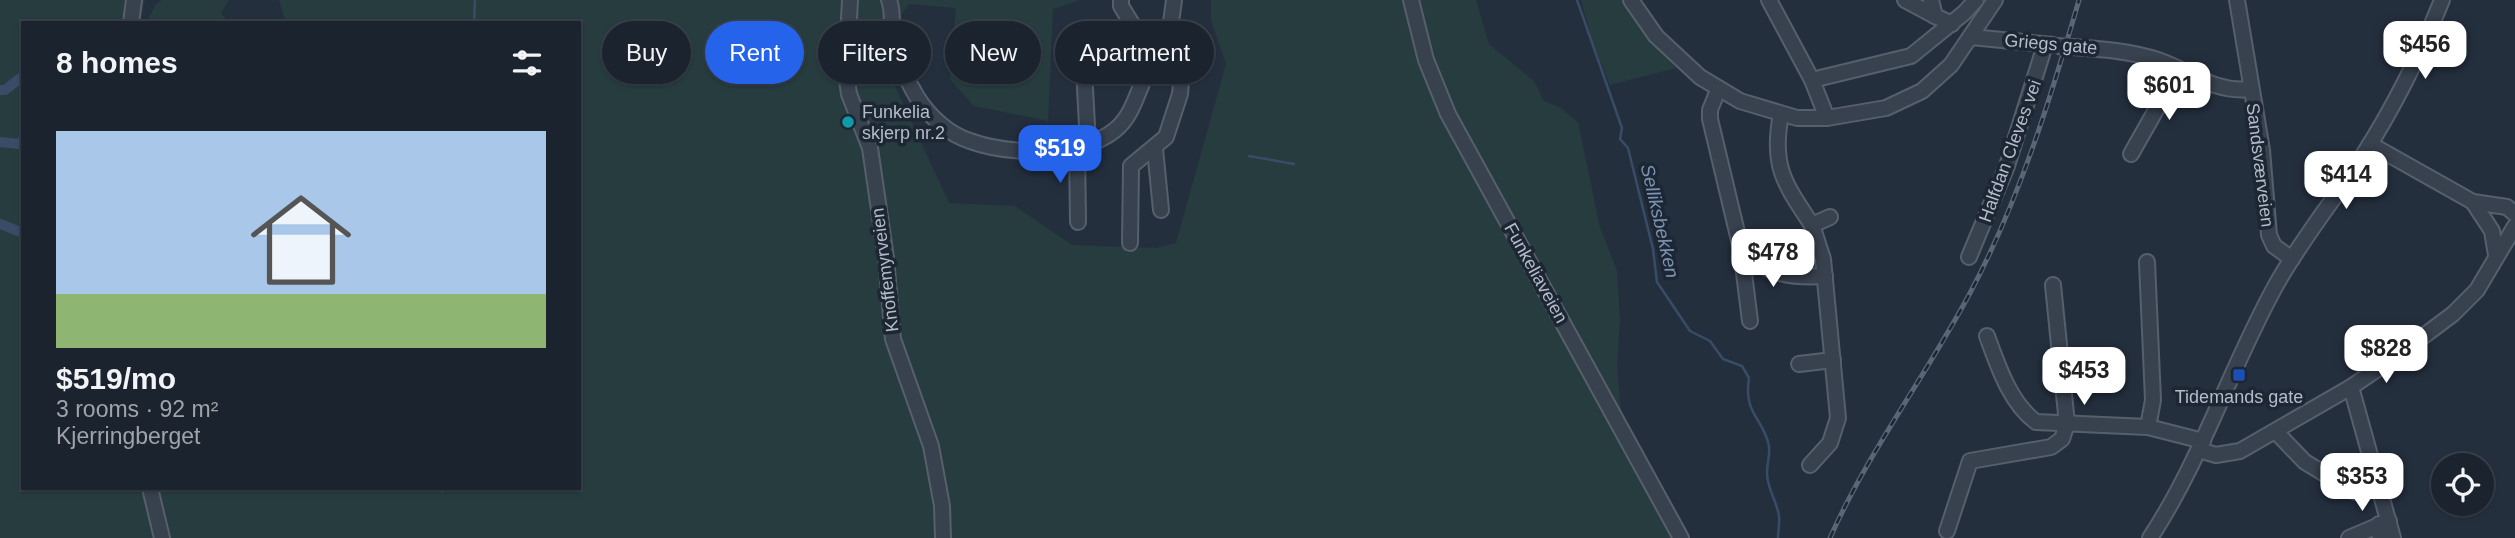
<!DOCTYPE html>
<meta charset="utf-8">
<style>
body{margin:0;font-family:Arial,sans-serif;background:#282f3a;color:#f1f3f6;height:100vh;display:flex;flex-direction:column;font-size:26px;white-space:nowrap}
*{box-sizing:border-box;margin:0}
p{font-size:23px;color:#a0a4aa}
.icon{flex:none;width:38px;height:38px;fill:none;stroke:currentColor;stroke-width:2;stroke-linecap:round;stroke-linejoin:round}
.map{position:relative;flex:1;overflow:hidden}
.sheet{position:absolute;left:21px;top:21px;width:560px;height:469px;display:flex;flex-direction:column;background:#1b232e;border-radius:0px;box-shadow:0 2px 5px #0004,0 0 0 2px #39404a}
.sheet>*{flex:none}
.banner{position:absolute;left:602px;top:21px;width:665px;height:63px;display:flex;gap:14px}
.controls{position:absolute;left:2431px;top:453px;display:grid;gap:14px}
.controls a{display:grid;place-items:center;width:63px;height:63px;border-radius:50%;background:#1b232e;box-shadow:0 2px 5px #0004,0 0 0 2px #39404a;font-size:35px}
.price{position:absolute;translate:-50% -60px;padding:0 16px;border-radius:14px;background:#fff;color:#222;font-size:23px;line-height:46px;filter:drop-shadow(0 2px 4px #0008)}
.price::after{content:'';position:absolute;left:50%;top:42px;width:21px;height:16px;margin-left:-10px;background:inherit;clip-path:polygon(0 0,100% 0,50% 100%)}
.price.active{background:#2563eb;color:#fff}
ul{padding:0;list-style:none}
li{display:grid;align-content:center;gap:14px;height:371px;padding:0 35px}
li+li{border-top:2px solid #39404a}
li span{display:grid;place-items:center;height:217px;border-radius:0px;color:#555}
li>.icon{margin-inline-start:auto}
span .icon{width:126px;height:126px;fill:#fffc;stroke-width:1}
li b{font-size:30px}
h2{display:flex;justify-content:space-between;align-items:center;height:84px;padding:0 35px;font-size:30px}
.pill{padding:0 24px;border-radius:32px;background:#1b232e;box-shadow:0 2px 5px #0004,0 0 0 2px #39404a;font-size:24px;line-height:63px}
.pill.active{background:#2563eb;color:#fff}
.map>svg:first-child{display:block}
</style>
<div class="map">
<svg width="2515" height="538" viewBox="0 0 2515 538">
<rect width="100%" height="100%" fill="#242f3e"/>
<!-- green -->
<g fill="#263c3f">
<path d="M0 0H145L140 23H23V488H579V23H286L279 0H1080L1053 9 1048 121 974 106 950 79 956 8 909 4 877 47 949 203 1015 206 1072 245 1156 248 1176 243 1226 64 1211 20V0H1476L1489 44 1534 81 1544 101 1561 108 1578 122 1600 227 1617 271 1620 320 1617 366 1623 437 1678 538H0Z"/>
<path d="M162 0H229L221 13 229 23H146L156 4Z"/>
<path d="M1581 0H1624L1648 38 1676 68 1610 85 1592 41Z"/>
</g>
<g fill="none" stroke-linecap="round" stroke-linejoin="round">
<!-- stream -->
<g stroke="#394c67" stroke-width="2.5">
<path d="M1577 0 1622 128 1620 139 1628 148 1653 249 1657 282 1690 331 1710 341 1723 359 1742 366 1749 378C1743 414 1764 419 1769 446 1770 456 1767 464 1767 473 1767 489 1777 501 1779 516 1780 522 1778 531 1778 538"/>
<path d="M474 23 475 0"/>
<path d="M1249 156 1294 164"/>
<path d="M442 492V488"/>
</g>
<!-- canal -->
<g stroke="#394c67" stroke-width="10">
<path d="M0 90H5L23 76"/>
<path d="M0 142 19 144 23 140"/>
<path d="M0 224 23 233"/>
</g>
<defs>
<g id="minor">
<path d="M850 0 846 74 849 94 870 148 886 258 893 339 931 446 942 506 943 538"/>
<path d="M889 0C893 10 891 21 893 32 897 54 905 78 917 97 929 116 948 134 970 141 1009 155 1082 157 1115 130 1141 109 1137 71 1168 45L1174 0"/>
<path d="M1121 0V6L1153 58"/>
<path d="M1411 0 1426 60 1448 114 1681 538"/>
<path d="M1631 0 1656 36 1700 77 1740 101 1797 118H1827L1886 108 1922 91 1951 65 1995 0"/>
<path d="M1769 0 1812 80 1827 118"/>
<path d="M1905 0 1935 16"/>
<path d="M1931 0 1935 16 1952 24"/>
<path d="M2237 0 2262 150 2269 235 2274 246 2292 259"/>
<path d="M131 23 134 0"/>
<path d="M1082 32 1088 144"/>
<path d="M1971 37 2053 45"/>
<path d="M2072 47C2102 49 2130 51 2158 60 2190 71 2214 93 2250 89"/>
<path d="M1812 80 1911 56 1964 13 1976 0"/>
<path d="M1718 90 1710 110V119L1741 249 1750 321"/>
<path d="M1781 114C1771 166 1784 183 1812 225"/>
<path d="M2370 144 2473 202 2507 207 2515 214"/>
<path d="M1077 148 1078 222"/>
<path d="M1155 149 1161 210"/>
<path d="M2131 154 2169 87 2185 72"/>
<path d="M2473 202 2492 231 2496 255"/>
<path d="M1130 243 1131 166 1166 137 1180 94 1183 57 1168 45"/>
<path d="M1741 249C1767 275 1790 278 1825 276"/>
<path d="M1969 257 2007 166 2045 45"/>
<path d="M2147 262 2153 400 2148 427"/>
<path d="M1987 336C1998 366 2010 403 2036 422L2148 427 2203 441"/>
<path d="M1799 364 1833 360"/>
<path d="M2351 387 2393 538"/>
<path d="M2276 432 2305 462 2355 492"/>
<path d="M2199 450 2216 455 2240 451 2351 387 2401 353 2453 314 2477 290 2515 226"/>
<path d="M1810 465 1830 443 1838 418 1823 259 1812 225 1830 217"/>
<path d="M150 488 162 538"/>
<path d="M2379 524 2380 538"/>
<path d="M1947 531 1970 461 2051 447 2062 439 2067 424 2053 285"/>
<path d="M2150 538C2202 459 2230 368 2276 285 2301 240 2334 200 2362 157 2394 107 2420 55 2442 0"/>
<path d="M2349 538 2389 521"/>
</g>
</defs>
<!-- minor casing -->
<use href="#minor" stroke="#565f6c" stroke-width="18"/>
<!-- minor -->
<use href="#minor" stroke="#38414e" stroke-width="14"/>
<defs>
<path id="rail" d="M1830 538C1868 452 1926 376 1970 293 2019 201 2050 100 2079 0"/>
</defs>
<!-- rail casing -->
<use href="#rail" stroke="#5a6575" stroke-width="5"/>
<!-- rail -->
<use href="#rail" stroke="#1d2633" stroke-width="2.5" stroke-dasharray="8" stroke-linecap="butt"/>
<defs>
<path id="minor-bridge" d="M2057 46 2072 47"/>
</defs>
<!-- minor-bridge casing -->
<use href="#minor-bridge" stroke="#565f6c" stroke-width="18" stroke-linecap="butt"/>
<!-- minor-bridge -->
<use href="#minor-bridge" stroke="#38414e" stroke-width="14"/>
</g>
<!-- markers -->
<circle fill="#0f9aa8" stroke="#1d2633" stroke-width="2.5" cx="848" cy="122" r="7"/>
<rect fill="#1a4fb4" stroke="#1d2633" stroke-width="2.5" x="2232" y="368" width="14" height="14" rx="3.5"/>
<g text-anchor="middle" dominant-baseline="central" stroke-width="7" stroke-linejoin="round" paint-order="stroke">
<!-- street labels -->
<g font-size="18" fill="#b4bcc9" stroke="#1d2633">
<text transform="translate(2051 44) rotate(5)">Griegs gate</text>
<text transform="translate(2010 151) rotate(-70)">Halfdan Cleves vei</text>
<text transform="translate(2260 165) rotate(83)">Sandsværveien</text>
<text transform="translate(885 270) rotate(-97)">Knoffemyrveien</text>
<text transform="translate(1536 273) rotate(61)">Funkeliaveien</text>
</g>
<!-- poi labels -->
<g font-size="18" fill="#b4bcc9" stroke="#1d2633" text-anchor="start">
<text x="862" y="112">Funkelia<tspan x="862" dy="21">skjerp nr.2</tspan></text>
<text x="2239" y="397" text-anchor="middle">Tidemands gate</text>
</g>
<!-- water labels -->
<g font-size="19" font-style="italic" fill="#7c92b1" stroke="#1d2633">
<text transform="translate(1660 221) rotate(77)">Selliksbekken</text>
</g>
</g>
</svg>
<div class="controls">
<a><svg class="icon" aria-label="locate" viewBox="0 0 24 24"><circle cx="12" cy="12" r="6"/><path d="M12 2v4M12 18v4M2 12h4M18 12h4"/></svg></a>
</div>
<b class="price" style="left:2425px;top:81px">$456</b>
<b class="price" style="left:2169px;top:122px">$601</b>
<b class="price active" style="left:1060px;top:185px">$519</b>
<b class="price" style="left:2346px;top:211px">$414</b>
<b class="price" style="left:1773px;top:289px">$478</b>
<b class="price" style="left:2386px;top:385px">$828</b>
<b class="price" style="left:2084px;top:407px">$453</b>
<b class="price" style="left:2362px;top:513px">$353</b>
<div class="banner">
<a class="pill">Buy</a>
<a class="pill active">Rent</a>
<a class="pill">Filters</a>
<a class="pill">New</a>
<a class="pill">Apartment</a>
</div>
<section class="sheet">
<h2>8 homes<svg class="icon" aria-label="filters" viewBox="0 0 24 24"><path d="M4 7h16M4 17h16"/><circle cx="9" cy="7" r="2"/><circle cx="15" cy="17" r="2"/></svg></h2>
<ul>
<li><span style="background:linear-gradient(#a9c7e8 75%,#8fb573 0)"><svg class="icon" aria-label="home" viewBox="0 0 24 24"><path d="M3 11l9-7 9 7M6 9v11h12V9"/></svg></span><div><b>$519/mo</b><p>3 rooms · 92 m²</p><p>Kjerringberget</p></div></li>
</ul>
</section>
</div>
